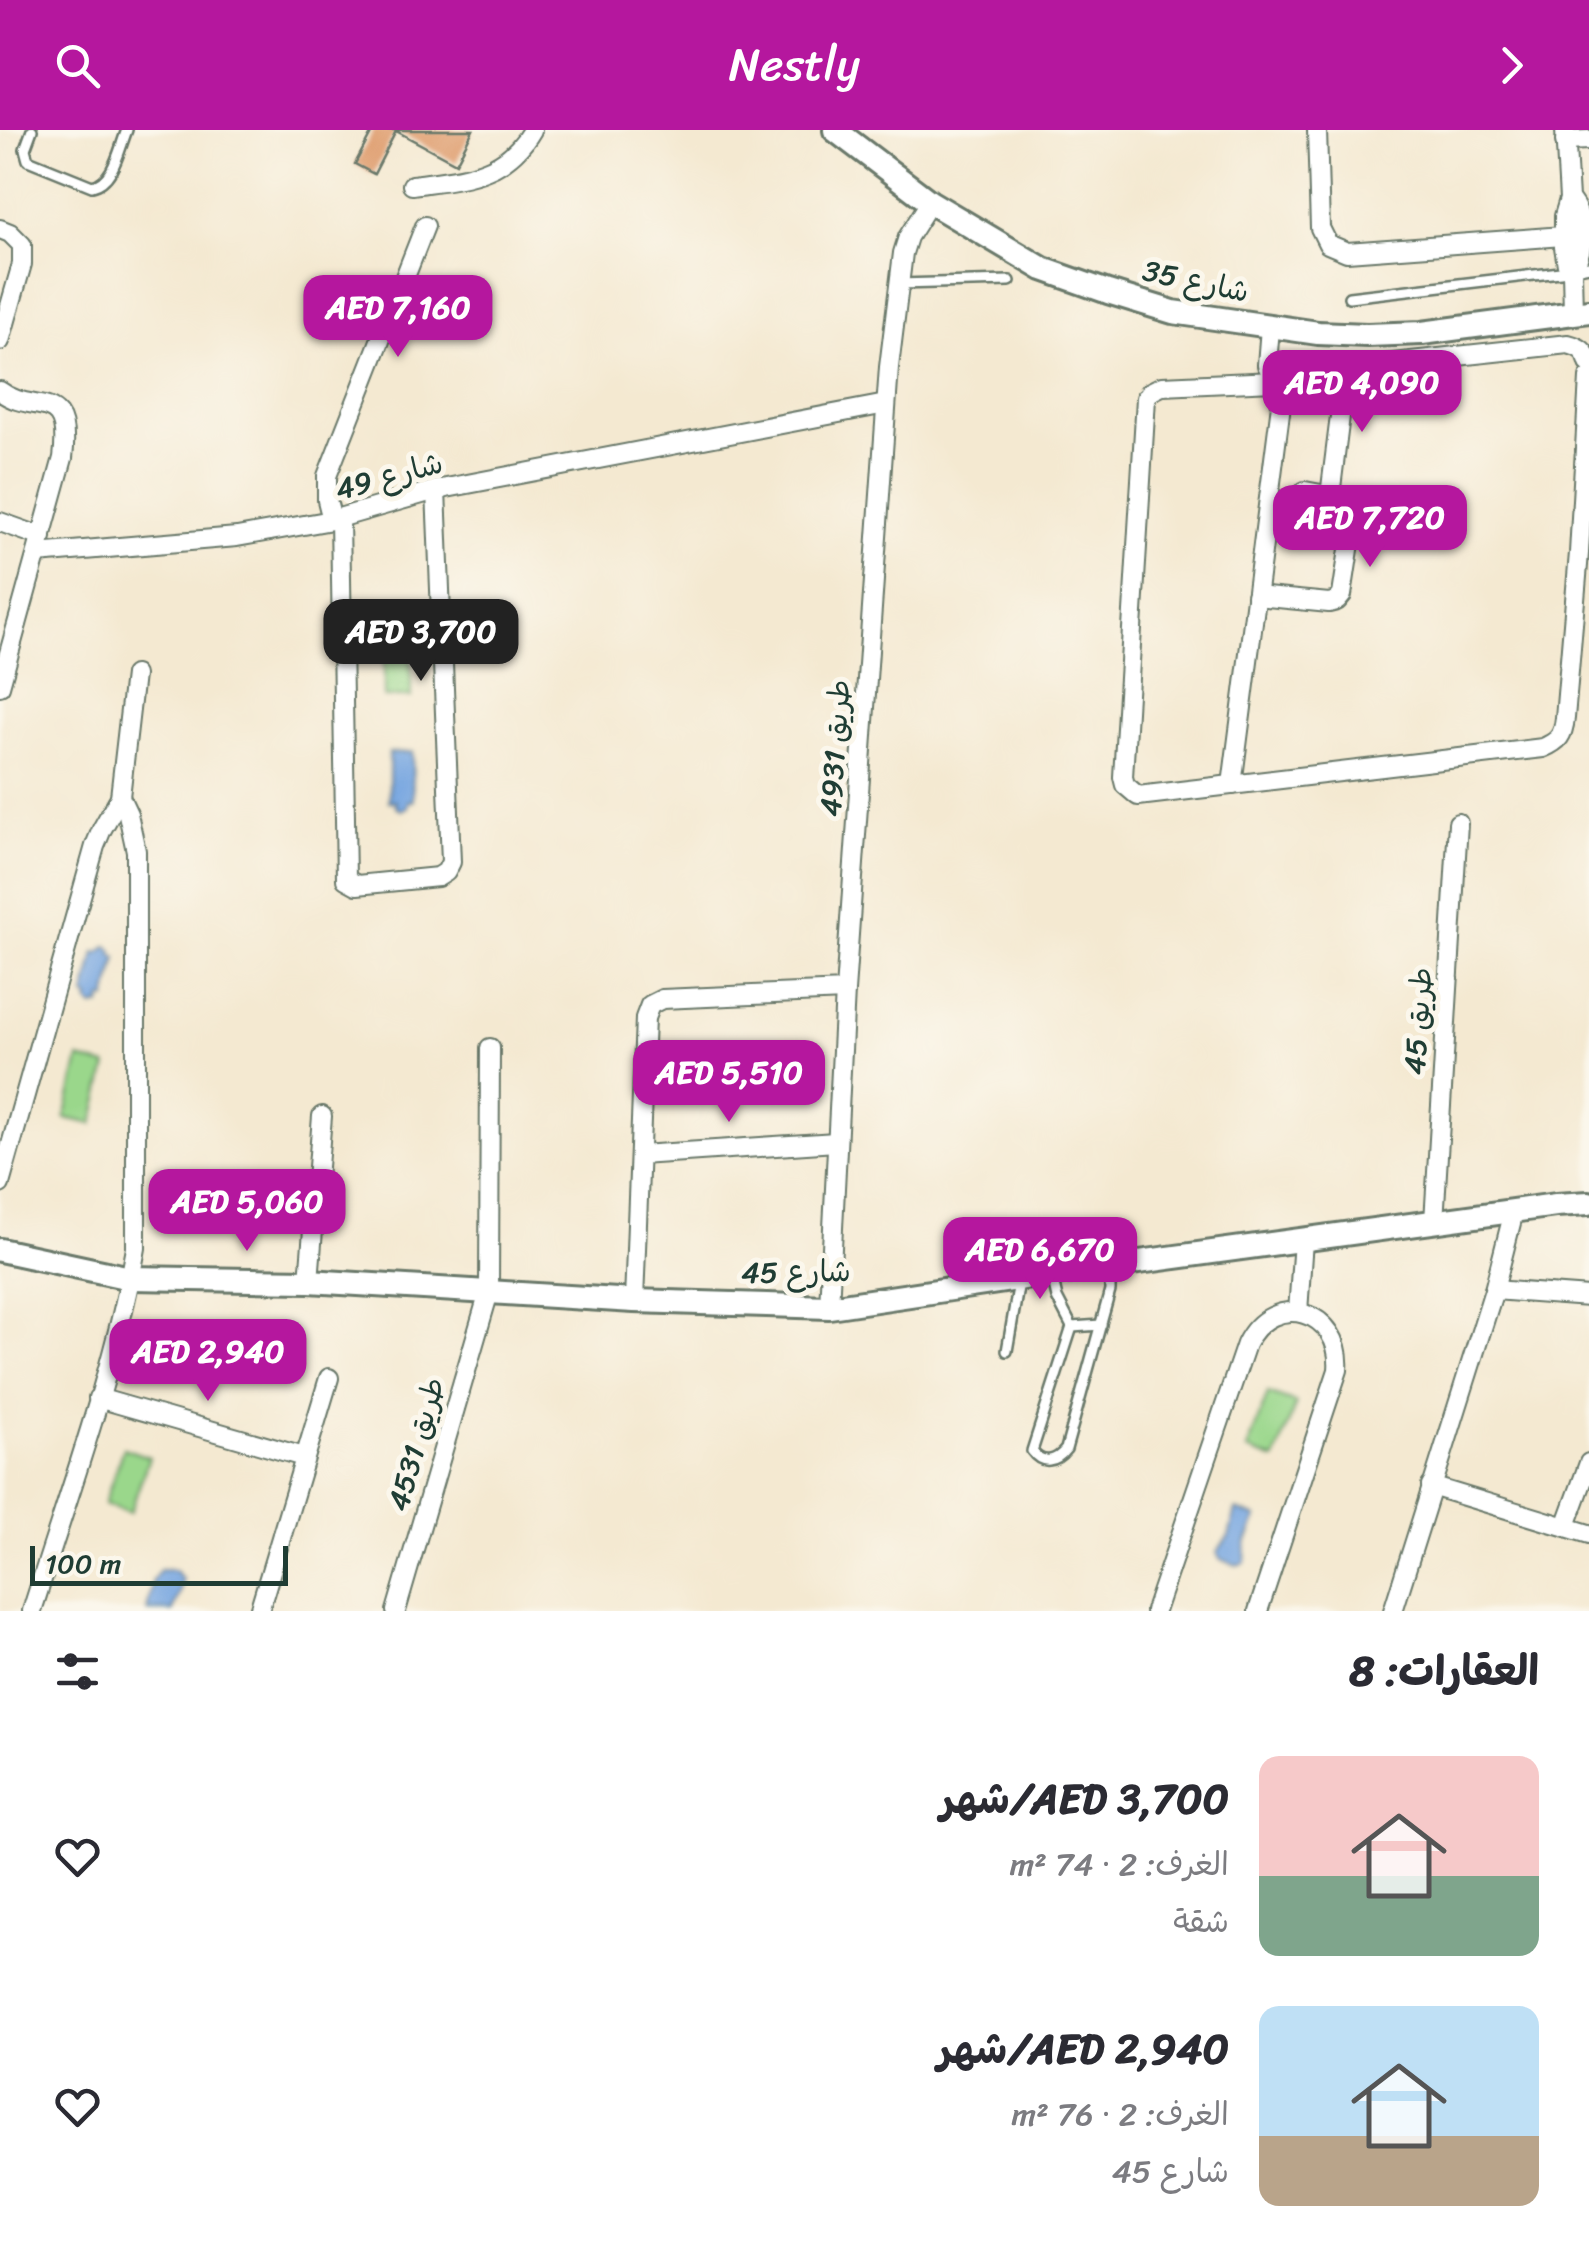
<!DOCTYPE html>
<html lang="ar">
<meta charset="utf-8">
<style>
body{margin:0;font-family:Sriracha,"Playpen Sans Arabic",sans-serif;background:#f2f2f3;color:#2b2b33;direction:rtl;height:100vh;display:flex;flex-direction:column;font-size:38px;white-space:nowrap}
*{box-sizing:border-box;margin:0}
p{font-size:32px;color:#7c7c81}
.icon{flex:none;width:55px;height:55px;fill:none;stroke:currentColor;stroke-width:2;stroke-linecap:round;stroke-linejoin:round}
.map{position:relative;height:1481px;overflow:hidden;direction:ltr}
.details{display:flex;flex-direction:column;background:#fff;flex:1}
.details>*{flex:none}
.scale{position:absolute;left:30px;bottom:25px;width:258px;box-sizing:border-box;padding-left:10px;border:5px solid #1f3d34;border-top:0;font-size:28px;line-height:35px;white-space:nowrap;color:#1f3d34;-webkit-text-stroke:8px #fbf7ec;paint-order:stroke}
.price{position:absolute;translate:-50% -85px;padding:0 22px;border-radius:20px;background:#b5179e;color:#fff;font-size:32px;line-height:65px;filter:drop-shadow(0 2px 5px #0008)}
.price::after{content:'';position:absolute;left:50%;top:60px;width:30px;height:22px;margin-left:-15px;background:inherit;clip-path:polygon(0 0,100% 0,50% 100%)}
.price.on{background:#222;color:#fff}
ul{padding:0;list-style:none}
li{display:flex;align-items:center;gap:30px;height:250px;padding:0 50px}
li span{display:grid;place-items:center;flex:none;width:280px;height:200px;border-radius:20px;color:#555}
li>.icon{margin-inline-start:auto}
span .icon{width:120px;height:120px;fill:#fffc;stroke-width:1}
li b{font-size:42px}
h2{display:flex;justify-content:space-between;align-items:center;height:120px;padding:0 50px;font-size:42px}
header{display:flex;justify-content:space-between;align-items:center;height:130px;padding:0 50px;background:#b5179e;color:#fff;font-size:45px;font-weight:600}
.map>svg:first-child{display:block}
</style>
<header><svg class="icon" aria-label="forward" viewBox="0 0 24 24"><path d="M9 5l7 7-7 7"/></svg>Nestly<svg class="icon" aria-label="search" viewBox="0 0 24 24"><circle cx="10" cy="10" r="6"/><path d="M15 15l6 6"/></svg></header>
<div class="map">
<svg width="1589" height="1481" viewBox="0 0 1589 1481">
<rect width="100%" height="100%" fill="#fbf7ec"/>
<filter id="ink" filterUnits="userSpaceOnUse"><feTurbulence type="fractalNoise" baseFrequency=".01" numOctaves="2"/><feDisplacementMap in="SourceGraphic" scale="20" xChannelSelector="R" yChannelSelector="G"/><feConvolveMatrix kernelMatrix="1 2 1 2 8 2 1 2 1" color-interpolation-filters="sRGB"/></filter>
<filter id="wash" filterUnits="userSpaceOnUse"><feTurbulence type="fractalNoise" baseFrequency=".0048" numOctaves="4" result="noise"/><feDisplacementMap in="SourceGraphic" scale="40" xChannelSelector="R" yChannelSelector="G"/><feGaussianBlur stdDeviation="2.25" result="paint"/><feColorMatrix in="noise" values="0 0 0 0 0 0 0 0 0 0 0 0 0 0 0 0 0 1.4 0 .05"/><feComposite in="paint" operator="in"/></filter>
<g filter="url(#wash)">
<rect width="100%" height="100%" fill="#f4e9d1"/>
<!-- green -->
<g fill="#9ad78b" stroke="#5c8a60" stroke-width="2.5">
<rect x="384" y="506" width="27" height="61"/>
<path d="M79 929 107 936 93 994 65 988Z"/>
<path d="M1268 1263 1296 1273 1275 1330 1247 1320Z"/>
<path d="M123 1318 149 1327 130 1383 104 1374Z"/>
</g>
<!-- water -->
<g fill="#76a5e0" stroke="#4a718a" stroke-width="2.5">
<path d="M412 622 413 671H408L407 677 402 680 396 677V671H389V623Z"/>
<path d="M108 816 113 821 112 825 117 827 107 869 103 868 101 875 94 877 89 873 90 868 85 866 95 822 99 823Z"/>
<path d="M1236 1380 1257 1388 1246 1414 1245 1432 1237 1435 1220 1429 1217 1422 1229 1406Z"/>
<path d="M160 1440H174L182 1449 180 1462 173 1481H147L153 1450Z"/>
</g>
<g id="blocks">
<!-- building -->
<path fill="#dd9665" d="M373 0H473L456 33 396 1 374 44 355 34Z"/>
</g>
</g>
<g filter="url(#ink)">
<use href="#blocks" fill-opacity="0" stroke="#6a796b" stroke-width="2.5"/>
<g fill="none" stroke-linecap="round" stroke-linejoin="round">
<defs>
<g id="service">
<path d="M32 0 25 19 28 30 92 56C114 52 119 19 127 0"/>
<path d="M898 154 1010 151"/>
<path d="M1349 167 1560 142 1589 136"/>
<path d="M1052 1146 1057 1168 1072 1197 1032 1321C1042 1335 1056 1332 1066 1319L1110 1161V1139"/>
<path d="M1072 1197 1101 1195"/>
<path d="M1007 1221 1019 1152"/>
</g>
<g id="minor">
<path d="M1317 0 1320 98 1328 114 1347 122 1563 106"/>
<path d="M1565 0 1569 69 1564 86V117L1567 135 1572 140 1573 183"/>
<path d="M1565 11 1589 10"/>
<path d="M412 55C461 48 504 48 532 0"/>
<path d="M1569 69C1586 88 1585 120 1572 140"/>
<path d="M0 99 10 103 22 115V134L0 211"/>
<path d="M1589 233C1586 221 1580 217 1568 214L1346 238 1274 251 1162 256 1150 262 1146 268 1123 647 1125 655 1138 666 1543 618C1559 611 1563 606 1565 588L1579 423 1589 248"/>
<path d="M0 261C33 287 72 255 63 328L0 556"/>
<path d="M1330 366 1346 238"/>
<path d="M340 389 346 749 357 755 438 747 446 742 451 732 436 360"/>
<path d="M332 390 327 370V346L425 96"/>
<path d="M0 392 42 407"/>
<path d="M37 424 237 407 332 390 436 360 886 274"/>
<path d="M1256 466 1329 473 1337 471 1342 465 1356 374 1353 370 1305 361"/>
<path d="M1232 655 1282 267 1267 235 1270 197"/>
<path d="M640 1025 836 1012"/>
<path d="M0 1054 95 716 102 699 120 667 134 545"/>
<path d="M1434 1092 1458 693"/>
<path d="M309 1151 322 986"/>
<path d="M1494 1160 1589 1167"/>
<path d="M634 1171 645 888 650 875 662 869 845 861"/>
<path d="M829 1177 845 861 889 237 903 123 908 107 930 72"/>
<path d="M1298 1182 1303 1110"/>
<path d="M98 1268 304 1327"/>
<path d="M1431 1356 1589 1404"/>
<path d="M1566 1396 1589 1333"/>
<path d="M32 1481C69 1362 114 1241 136 1118V721L128 684 120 667"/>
<path d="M259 1481 329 1248"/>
<path d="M396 1481 489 1162 490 918"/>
<path d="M1155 1481 1246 1214C1273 1159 1343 1180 1338 1240L1258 1481"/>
<path d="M1393 1481 1494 1160 1514 1081"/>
</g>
<g id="tertiary">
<path d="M835 0 930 72 1043 139 1108 162 1173 182 1318 203 1367 205 1422 203 1589 181"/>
<path d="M0 1120 130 1148 309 1151 634 1171 829 1177 1051 1144 1556 1075 1589 1073"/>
</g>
</defs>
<!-- service casing -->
<use href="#service" stroke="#6a796b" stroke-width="14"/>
<!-- minor casing -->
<use href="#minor" stroke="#6a796b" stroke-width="22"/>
<!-- tertiary casing -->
<use href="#tertiary" stroke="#6a796b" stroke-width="28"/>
<!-- service -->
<use href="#service" stroke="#fff" stroke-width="9"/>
<!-- minor -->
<use href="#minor" stroke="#fff" stroke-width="18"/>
<!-- tertiary -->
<use href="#tertiary" stroke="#fff" stroke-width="22"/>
</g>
</g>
<g text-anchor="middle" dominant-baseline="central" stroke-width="10" stroke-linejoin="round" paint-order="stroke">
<!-- street labels -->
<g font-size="30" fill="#1f3d34" stroke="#fbf7ec">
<text transform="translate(1196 151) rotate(12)">شارع 35</text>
<text transform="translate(389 346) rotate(-15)">شارع 49</text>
<text transform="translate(835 618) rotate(-86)">طريق 4931</text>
<text transform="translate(1418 891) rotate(-86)">طريق 45</text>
<text transform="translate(796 1142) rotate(-1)">شارع 45</text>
<text transform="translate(416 1314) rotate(-74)">طريق 4531</text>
</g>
</g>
</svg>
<div class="scale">100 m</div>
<b class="price" style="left:398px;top:230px">AED 7,160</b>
<b class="price" style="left:1362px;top:305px">AED 4,090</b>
<b class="price" style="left:1370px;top:440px">AED 7,720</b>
<b class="price on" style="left:421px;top:554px">AED 3,700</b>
<b class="price" style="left:729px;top:995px">AED 5,510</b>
<b class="price" style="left:247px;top:1124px">AED 5,060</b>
<b class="price" style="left:1040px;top:1172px">AED 6,670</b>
<b class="price" style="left:208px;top:1274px">AED 2,940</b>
</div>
<section class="details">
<h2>العقارات: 8<svg class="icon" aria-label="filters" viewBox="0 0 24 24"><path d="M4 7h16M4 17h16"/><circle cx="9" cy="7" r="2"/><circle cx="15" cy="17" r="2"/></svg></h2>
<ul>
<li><span style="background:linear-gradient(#f6c9c9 60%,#7fa58c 0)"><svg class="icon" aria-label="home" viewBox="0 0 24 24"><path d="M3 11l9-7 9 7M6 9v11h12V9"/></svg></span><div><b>AED 3,700/شهر</b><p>الغرف: 2 · 74 m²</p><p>شقة</p></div><svg class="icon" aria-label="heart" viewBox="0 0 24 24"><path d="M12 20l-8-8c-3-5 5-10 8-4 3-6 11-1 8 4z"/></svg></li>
<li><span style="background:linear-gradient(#bfe0f5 65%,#b9a48a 0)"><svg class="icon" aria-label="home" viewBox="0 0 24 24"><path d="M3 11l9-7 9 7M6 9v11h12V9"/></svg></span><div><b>AED 2,940/شهر</b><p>الغرف: 2 · 76 m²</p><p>شارع 45</p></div><svg class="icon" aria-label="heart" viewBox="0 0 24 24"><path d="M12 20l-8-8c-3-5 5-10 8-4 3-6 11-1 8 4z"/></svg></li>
</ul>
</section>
